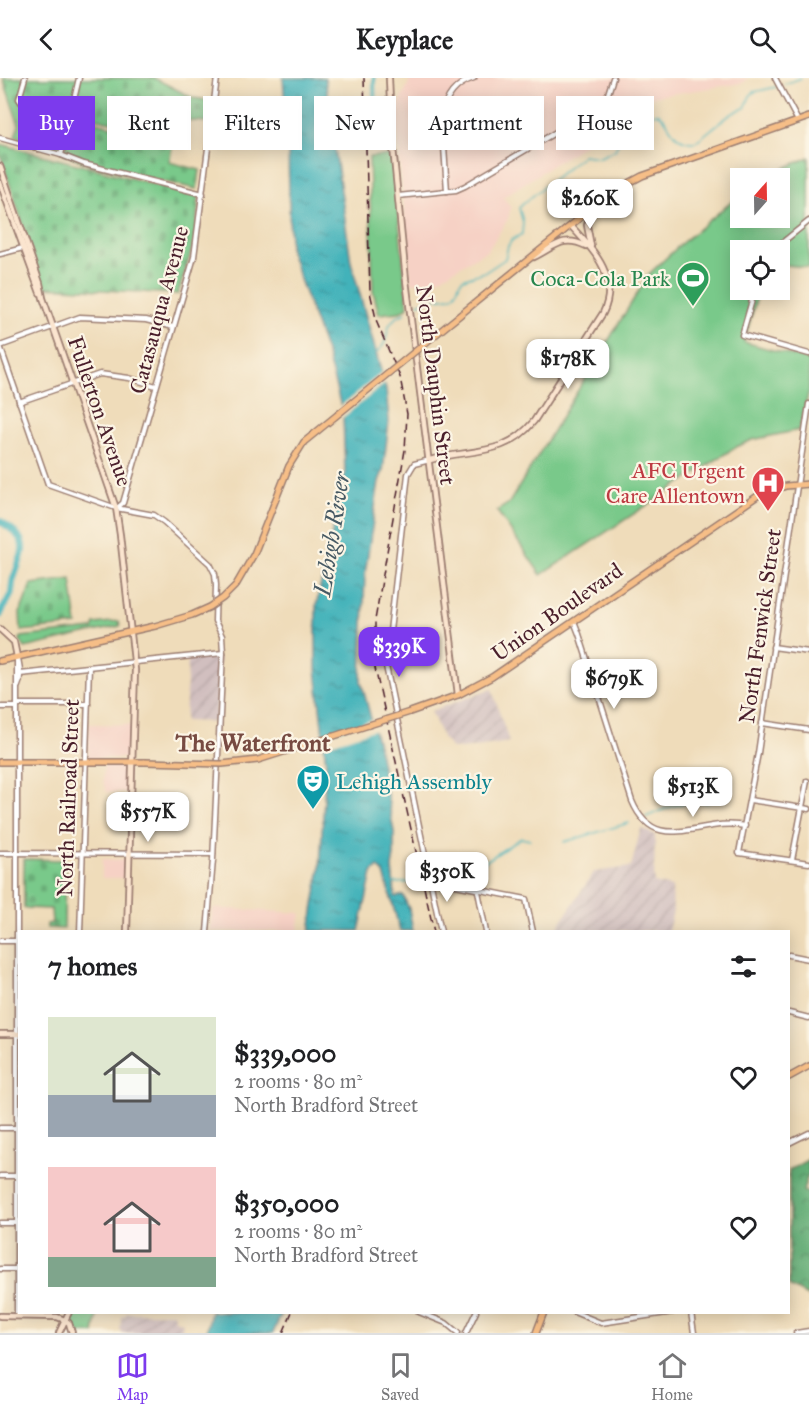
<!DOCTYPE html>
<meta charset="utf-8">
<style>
body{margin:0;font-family:"IM FELL Great Primer",serif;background:#f2f2f2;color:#202124;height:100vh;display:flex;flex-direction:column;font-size:22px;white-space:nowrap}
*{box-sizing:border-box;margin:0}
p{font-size:20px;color:#757577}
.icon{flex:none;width:33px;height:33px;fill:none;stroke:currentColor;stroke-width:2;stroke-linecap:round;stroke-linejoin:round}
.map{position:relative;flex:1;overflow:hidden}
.details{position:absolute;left:18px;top:852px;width:772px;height:384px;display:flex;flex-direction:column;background:#fff;border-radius:0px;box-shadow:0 3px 15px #0003}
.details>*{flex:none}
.top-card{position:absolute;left:18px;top:18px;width:774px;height:54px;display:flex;gap:12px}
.needle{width:39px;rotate:20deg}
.controls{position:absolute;left:730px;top:90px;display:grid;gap:12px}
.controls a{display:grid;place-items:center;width:60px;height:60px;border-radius:0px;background:#fff;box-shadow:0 3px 15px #0003;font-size:30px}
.price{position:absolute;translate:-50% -51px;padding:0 14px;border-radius:12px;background:#fff;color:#222;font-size:20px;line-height:39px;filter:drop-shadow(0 2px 3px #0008)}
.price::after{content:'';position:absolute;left:50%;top:36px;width:18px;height:14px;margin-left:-9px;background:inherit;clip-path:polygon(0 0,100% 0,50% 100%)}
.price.current{background:#7c3aed;color:#fff}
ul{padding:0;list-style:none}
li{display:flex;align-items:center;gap:18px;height:150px;padding:0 30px}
li span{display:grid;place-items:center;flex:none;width:168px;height:120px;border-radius:0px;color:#555}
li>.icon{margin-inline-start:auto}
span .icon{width:72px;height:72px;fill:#fffc;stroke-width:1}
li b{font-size:26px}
h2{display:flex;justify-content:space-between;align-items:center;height:72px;padding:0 30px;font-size:26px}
.pill{padding:0 21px;border-radius:0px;background:#fff;box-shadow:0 3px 15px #0003;font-size:21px;line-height:54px}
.pill.current{background:#7c3aed;color:#fff}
header{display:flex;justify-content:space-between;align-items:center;height:78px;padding:0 30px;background:#fff;font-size:27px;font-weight:700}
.dock{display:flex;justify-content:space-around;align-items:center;height:84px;border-top:2px solid #e0e0e0;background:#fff;font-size:16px;color:#757577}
.dock a{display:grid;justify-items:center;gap:3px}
.dock .current{color:#7c3aed}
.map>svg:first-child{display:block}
</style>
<header><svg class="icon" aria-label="back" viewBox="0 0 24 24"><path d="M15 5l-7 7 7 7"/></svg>Keyplace<svg class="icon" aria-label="search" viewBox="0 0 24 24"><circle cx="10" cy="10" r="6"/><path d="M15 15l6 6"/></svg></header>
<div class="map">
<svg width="809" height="1255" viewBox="0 0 809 1255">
<defs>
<pattern id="industrial-furrows" width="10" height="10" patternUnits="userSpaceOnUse" patternTransform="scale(1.5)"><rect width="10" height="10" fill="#d1bfbf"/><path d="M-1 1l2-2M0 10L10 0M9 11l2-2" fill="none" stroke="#b5a4a4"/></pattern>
<pattern id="forest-crowns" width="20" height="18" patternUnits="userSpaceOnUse" patternTransform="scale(1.5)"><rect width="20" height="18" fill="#62ad76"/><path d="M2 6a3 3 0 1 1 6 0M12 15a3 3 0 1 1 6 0" fill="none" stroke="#538c61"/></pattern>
<pattern id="cemetery-stones" width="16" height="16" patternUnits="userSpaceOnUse" patternTransform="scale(1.5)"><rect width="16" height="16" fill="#79c98a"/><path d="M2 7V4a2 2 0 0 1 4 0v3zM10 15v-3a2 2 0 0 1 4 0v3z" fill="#6aac77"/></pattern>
<pattern id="water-ripples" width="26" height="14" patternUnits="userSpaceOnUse" patternTransform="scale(1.5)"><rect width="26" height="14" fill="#42b2ba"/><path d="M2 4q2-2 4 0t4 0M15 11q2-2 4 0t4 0" fill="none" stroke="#399097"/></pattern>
</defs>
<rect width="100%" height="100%" fill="#fcf5e5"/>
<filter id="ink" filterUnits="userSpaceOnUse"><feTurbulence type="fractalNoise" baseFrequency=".0167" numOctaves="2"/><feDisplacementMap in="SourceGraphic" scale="12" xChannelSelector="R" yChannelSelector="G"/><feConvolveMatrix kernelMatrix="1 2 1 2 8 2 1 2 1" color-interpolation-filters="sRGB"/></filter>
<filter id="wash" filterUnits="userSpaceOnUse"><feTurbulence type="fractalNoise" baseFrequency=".008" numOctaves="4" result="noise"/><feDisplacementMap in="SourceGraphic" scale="24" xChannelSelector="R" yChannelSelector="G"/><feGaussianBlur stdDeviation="1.35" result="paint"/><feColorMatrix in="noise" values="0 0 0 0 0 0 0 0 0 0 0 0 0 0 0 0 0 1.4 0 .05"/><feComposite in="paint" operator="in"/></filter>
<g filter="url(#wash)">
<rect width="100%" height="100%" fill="#efdcba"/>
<!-- built -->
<g fill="#f6d1c5">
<path d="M411 0H748L743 5 632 22 623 42 503 119 511 129 508 141 488 172 435 203 411 205 395 34Z"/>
<path d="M89 646 132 647 130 678 128 680H88Z"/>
<path d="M104 687 128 688 129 714H106L103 702Z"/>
<path d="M102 781 125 782 124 800H102Z"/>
<path d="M213 830 301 835 298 853H210Z"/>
</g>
<!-- industrial -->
<g fill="url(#industrial-furrows)">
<path d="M217 578 219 582 216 644 185 643 188 580Z"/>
<path d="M492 611 509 664 462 671 452 670 443 661 431 633Z"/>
<path d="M641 750 655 757 654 805 672 809 673 833 668 853H555L594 794 631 789Z"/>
<path d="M126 1235H173L175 1242 183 1245 181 1255H123L120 1251 122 1238 125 1239Z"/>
</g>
<!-- green -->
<g fill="#79c98a" stroke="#62745a" stroke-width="1.5">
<path d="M392 77 408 229 400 234 379 236 373 213 369 79Z"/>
<path d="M809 79V190L780 186V172H741V212H759L744 264 809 282V313L799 352 752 362 734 370 541 497 497 433 509 425 649 196 683 164 741 116V140H780V100H763Z"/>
<path d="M119 543 120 548 25 570 20 562 21 559 93 551 95 546Z"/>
<path d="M72 1235H98L94 1255H75L71 1239Z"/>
</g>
<!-- forest -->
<path fill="url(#forest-crowns)" stroke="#566650" stroke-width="1.5" d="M809 1081V1095L803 1113 809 1115V1219L789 1208V1092Z"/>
<!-- cemetery -->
<g fill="url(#cemetery-stones)" stroke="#62745a" stroke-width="1.5">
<path d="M3 0H154L193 20 212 23 209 44C182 42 156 42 129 38L124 47 68 34 59 71 15 58 19 47Z"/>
<path d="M73 39 129 52 132 42 161 47 177 45 169 84 200 92 197 111 95 88 64 76Z"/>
<path d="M0 66 199 118 195 161 178 216 43 209 0 76Z"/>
<path d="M71 501 77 547 21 553 20 535 31 506Z"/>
<path d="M24 781 65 782 64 851 47 850V846L52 845 51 831 24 830Z"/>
</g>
<!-- water -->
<g fill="url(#water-ripples)" stroke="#466872" stroke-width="1.5">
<path d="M283 0H325L351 184 386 311 389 343 383 393 379 403 365 496 361 603 378 667 394 754V778L392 789 395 819 403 817 409 831 413 853H400L384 795 378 789 372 795 359 853H310L320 789 326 686 316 591V528L345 395 343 336 327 277 290 173 288 66Z"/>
<path d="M211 1235V1234L282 1235 273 1255H206Z"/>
</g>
<!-- pier -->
<g fill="#efdcba">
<path d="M384 293 387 304 340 342 338 330Z"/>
<path d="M374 641 377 651 321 669 320 659Z"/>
</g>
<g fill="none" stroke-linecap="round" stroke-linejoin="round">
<!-- stream -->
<g stroke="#42b2ba" stroke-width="1.5">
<path d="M785 6 801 0"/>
<path d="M419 225 430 221 451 219 455 216 460 204 463 201 487 193 505 181 508 168 512 162 522 156 523 144 519 130 524 125 583 77 600 79 615 72C621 58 626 57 636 47 673 12 659 66 695 64 708 55 732 32 745 30L750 18 754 14 776 9"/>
<path d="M376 275C396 259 377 247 405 235"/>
<path d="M646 739C667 730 685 721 708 725"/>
<path d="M564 764 629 745"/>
<path d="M439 796 466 792 480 787 521 760 530 762"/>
<path d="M392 805 418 804"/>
</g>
<!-- canal -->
<g stroke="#42b2ba" stroke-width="4">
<path d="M366 53H373L375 48 374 0"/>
<path d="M329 59 361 54"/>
</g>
<!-- river -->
<path stroke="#42b2ba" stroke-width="7" d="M0 443C33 464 23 472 13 502 12 507 12 512 11 516 8 523 3 530 0 537"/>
</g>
</g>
<g filter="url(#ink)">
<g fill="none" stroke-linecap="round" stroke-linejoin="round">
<defs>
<g id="street">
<path d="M25 0 19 21 21 24 71 37"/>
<path d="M775 0 798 43"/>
<path d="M0 60 61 77 84 86 203 116"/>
<path d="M38 71 47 31"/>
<path d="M61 77 79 0"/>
<path d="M447 113 442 39C445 19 455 6 474 0"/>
<path d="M398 118 456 112 465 108 595 31 607 19 613 0"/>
<path d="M773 172 809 143"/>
<path d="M0 176 23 170"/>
<path d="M755 212 742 257 809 276"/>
<path d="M0 268 48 406 116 430 154 437 164 444 210 486 215 496 216 507 215 543 222 558 223 575 213 782 207 854"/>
<path d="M0 268 80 239 146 242 173 249"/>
<path d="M19 324 100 296 129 300 156 308"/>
<path d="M809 326 758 675 739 775 809 785"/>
<path d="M430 382 414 386 408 396 386 588 441 854"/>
<path d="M117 430 123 425 194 179 217 0"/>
<path d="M574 543 579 556 632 723C656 780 701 738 745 748"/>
<path d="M773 569 809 574"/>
<path d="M18 580C20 589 22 600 18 608"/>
<path d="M20 596 223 575"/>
<path d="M17 626H88"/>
<path d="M0 629H17"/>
<path d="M762 645 809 652"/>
<path d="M750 722 809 731"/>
<path d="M0 775 213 776"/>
<path d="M792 782 807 703"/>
<path d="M430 802 526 821 533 854"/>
<path d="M478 813 486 854"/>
<path d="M80 854 89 589"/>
<path d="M0 863H19"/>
<path d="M789 877 809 881"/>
<path d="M789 935 809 940"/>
<path d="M0 1050H19"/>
<path d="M789 1065 809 1055"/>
<path d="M0 1098H17"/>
<path d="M0 1145H19"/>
<path d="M0 1191H19"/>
<path d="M419 1234 446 1245 458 1255"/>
<path d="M574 1234 601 1245 673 1234"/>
<path d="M691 1234 694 1255"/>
<path d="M17 1238V580"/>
<path d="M466 1255 476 1234"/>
<path d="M796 1255 809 1253"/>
</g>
<g id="secondary">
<path d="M389 0 391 49 406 202 458 617"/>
<path d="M0 88 40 205 43 220 116 430 120 457 135 592 127 854"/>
<path d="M0 105 40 215"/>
<path d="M591 168 587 147 593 130"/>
<path d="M534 179C554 170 562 156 586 168"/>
<path d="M430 382C470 370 504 380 534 343L603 235C620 199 594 173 571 148"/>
<path d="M0 551 14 564 17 579"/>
<path d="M0 956H20"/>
<path d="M0 1238 57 1239 65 1242"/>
<path d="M65 1242 69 1245 72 1255"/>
<path d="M59 1255 69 1234"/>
</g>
<g id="primary">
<path d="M434 258 612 114 642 98 809 39"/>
<path d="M0 583 155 548"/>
<path d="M410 634 458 617 492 599 759 417 786 408 809 406"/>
<path d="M0 684H145"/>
<path d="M789 999 809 988"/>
<path d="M536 1255 544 1234"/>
</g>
</defs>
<!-- street casing -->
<use href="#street" stroke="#9c7e72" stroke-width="7"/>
<!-- secondary casing -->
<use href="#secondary" stroke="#9c7e72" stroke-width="8"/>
<!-- primary casing -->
<use href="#primary" stroke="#9c7e72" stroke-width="8"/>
<!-- street -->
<use href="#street" stroke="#fff" stroke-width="4"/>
<!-- secondary -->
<use href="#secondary" stroke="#fbe5cf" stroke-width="4.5"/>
<!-- primary -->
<use href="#primary" stroke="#f6be87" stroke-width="5"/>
<!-- rail -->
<g stroke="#4a1f2b" stroke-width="1.5" stroke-dasharray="9 4.5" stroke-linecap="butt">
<path d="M364 0 370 214 377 245 400 299 407 336 405 372 375 542V590L434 854"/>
<path d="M283 1255 292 1234"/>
</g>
<defs>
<g id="primary-bridge">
<path d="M155 548 192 537 210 529 223 520 236 507 254 476 289 388 304 364 434 258"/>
<path d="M145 684 222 686 258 682 410 634"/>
</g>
</defs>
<!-- primary-bridge casing -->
<use href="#primary-bridge" stroke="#9c7e72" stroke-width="8" stroke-linecap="butt"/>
<!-- primary-bridge -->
<use href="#primary-bridge" stroke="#f6be87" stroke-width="5"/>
</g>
</g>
<!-- icons -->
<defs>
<symbol id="stadium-pin" viewBox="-11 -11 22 30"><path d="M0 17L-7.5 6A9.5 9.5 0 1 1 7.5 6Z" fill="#2e9e5b" stroke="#fcf5e5"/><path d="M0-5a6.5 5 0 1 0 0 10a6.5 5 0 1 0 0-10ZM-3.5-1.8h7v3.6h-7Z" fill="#fff"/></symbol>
<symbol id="hospital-pin" viewBox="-11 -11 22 30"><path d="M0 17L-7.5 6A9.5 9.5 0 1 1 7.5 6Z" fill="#e0444e" stroke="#fcf5e5"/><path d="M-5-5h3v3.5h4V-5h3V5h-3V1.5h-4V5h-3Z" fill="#fff"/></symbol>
<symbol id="theatre-pin" viewBox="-11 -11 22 30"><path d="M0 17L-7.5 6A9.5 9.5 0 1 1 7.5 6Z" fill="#0f9aa8" stroke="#fcf5e5"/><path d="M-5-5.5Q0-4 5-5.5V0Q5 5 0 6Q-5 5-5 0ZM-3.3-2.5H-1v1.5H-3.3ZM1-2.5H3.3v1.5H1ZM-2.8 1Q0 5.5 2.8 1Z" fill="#fff"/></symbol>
</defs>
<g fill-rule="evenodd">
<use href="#stadium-pin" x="674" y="181" width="38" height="52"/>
<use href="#hospital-pin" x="749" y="386" width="38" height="52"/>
<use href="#theatre-pin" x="294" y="684" width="38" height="52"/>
</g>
<g text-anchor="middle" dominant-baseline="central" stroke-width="4.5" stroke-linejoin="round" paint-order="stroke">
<!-- leisure labels -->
<g font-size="22" fill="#27864d" stroke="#fcf5e5" text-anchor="end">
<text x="670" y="200">Coca-Cola Park</text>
</g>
<!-- street labels -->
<g font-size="22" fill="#4a1f2b" stroke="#fcf5e5">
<text transform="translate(159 232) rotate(-75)">Catasauqua Avenue</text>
<text transform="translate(436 307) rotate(83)">North Dauphin Street</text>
<text transform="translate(100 333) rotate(71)">Fullerton Avenue</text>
<text transform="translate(557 534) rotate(-35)">Union Boulevard</text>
<text transform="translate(760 548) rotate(-82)">North Fenwick Street</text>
<text transform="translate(68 720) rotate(-88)">North Railroad Street</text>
</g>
<!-- health labels -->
<g font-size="22" fill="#be3a42" stroke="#fcf5e5" text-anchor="end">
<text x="745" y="392">AFC Urgent<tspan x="745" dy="25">Care Allentown</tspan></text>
</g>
<!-- culture labels -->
<g font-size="22" fill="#0d838f" stroke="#fcf5e5" text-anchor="start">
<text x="336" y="703">Lehigh Assembly</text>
</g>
<!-- water labels -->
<g font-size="24" font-style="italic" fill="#475a64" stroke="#fcf5e5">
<text transform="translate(332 456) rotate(-81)">Lehigh River</text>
</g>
<!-- neighbourhood labels -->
<g font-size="24" font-weight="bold" fill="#774b42" stroke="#fcf5e5">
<text x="253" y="665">The Waterfront</text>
</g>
</g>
</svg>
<div class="controls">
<a><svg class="needle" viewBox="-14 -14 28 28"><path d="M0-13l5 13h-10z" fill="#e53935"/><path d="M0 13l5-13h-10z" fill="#757577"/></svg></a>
<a><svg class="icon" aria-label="locate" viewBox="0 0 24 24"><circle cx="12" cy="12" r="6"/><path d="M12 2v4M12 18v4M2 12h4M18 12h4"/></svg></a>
</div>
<b class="price" style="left:590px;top:152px">$260K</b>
<b class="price" style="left:568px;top:312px">$178K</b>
<b class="price current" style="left:399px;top:600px">$339K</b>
<b class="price" style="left:614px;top:632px">$679K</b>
<b class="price" style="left:693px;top:740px">$513K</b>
<b class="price" style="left:148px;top:765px">$557K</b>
<b class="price" style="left:447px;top:825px">$350K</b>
<div class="top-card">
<a class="pill current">Buy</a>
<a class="pill">Rent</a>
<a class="pill">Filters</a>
<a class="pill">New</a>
<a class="pill">Apartment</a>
<a class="pill">House</a>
</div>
<section class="details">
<h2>7 homes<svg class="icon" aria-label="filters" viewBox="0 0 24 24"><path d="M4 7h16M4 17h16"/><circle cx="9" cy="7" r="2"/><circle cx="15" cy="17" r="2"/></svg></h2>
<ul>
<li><span style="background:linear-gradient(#dfe7d0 65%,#9aa5b1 0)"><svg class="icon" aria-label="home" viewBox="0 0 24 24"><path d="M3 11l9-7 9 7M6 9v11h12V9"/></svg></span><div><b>$339,000</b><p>2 rooms · 80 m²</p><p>North Bradford Street</p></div><svg class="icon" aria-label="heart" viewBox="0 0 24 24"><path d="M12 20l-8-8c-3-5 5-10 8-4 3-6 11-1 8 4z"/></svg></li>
<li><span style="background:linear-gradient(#f6c9c9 75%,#7fa58c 0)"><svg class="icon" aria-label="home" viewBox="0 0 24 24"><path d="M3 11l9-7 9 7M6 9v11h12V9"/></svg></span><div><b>$350,000</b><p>2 rooms · 80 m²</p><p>North Bradford Street</p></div><svg class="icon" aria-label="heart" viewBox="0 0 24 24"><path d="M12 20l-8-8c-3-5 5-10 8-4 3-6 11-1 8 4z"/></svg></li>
</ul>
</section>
</div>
<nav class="dock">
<a class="current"><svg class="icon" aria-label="map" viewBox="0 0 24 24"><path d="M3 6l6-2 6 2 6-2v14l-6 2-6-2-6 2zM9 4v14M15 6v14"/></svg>Map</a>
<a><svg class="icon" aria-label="saved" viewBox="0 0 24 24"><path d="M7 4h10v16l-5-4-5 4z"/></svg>Saved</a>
<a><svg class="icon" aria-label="home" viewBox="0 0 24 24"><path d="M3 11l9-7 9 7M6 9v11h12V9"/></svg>Home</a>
</nav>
